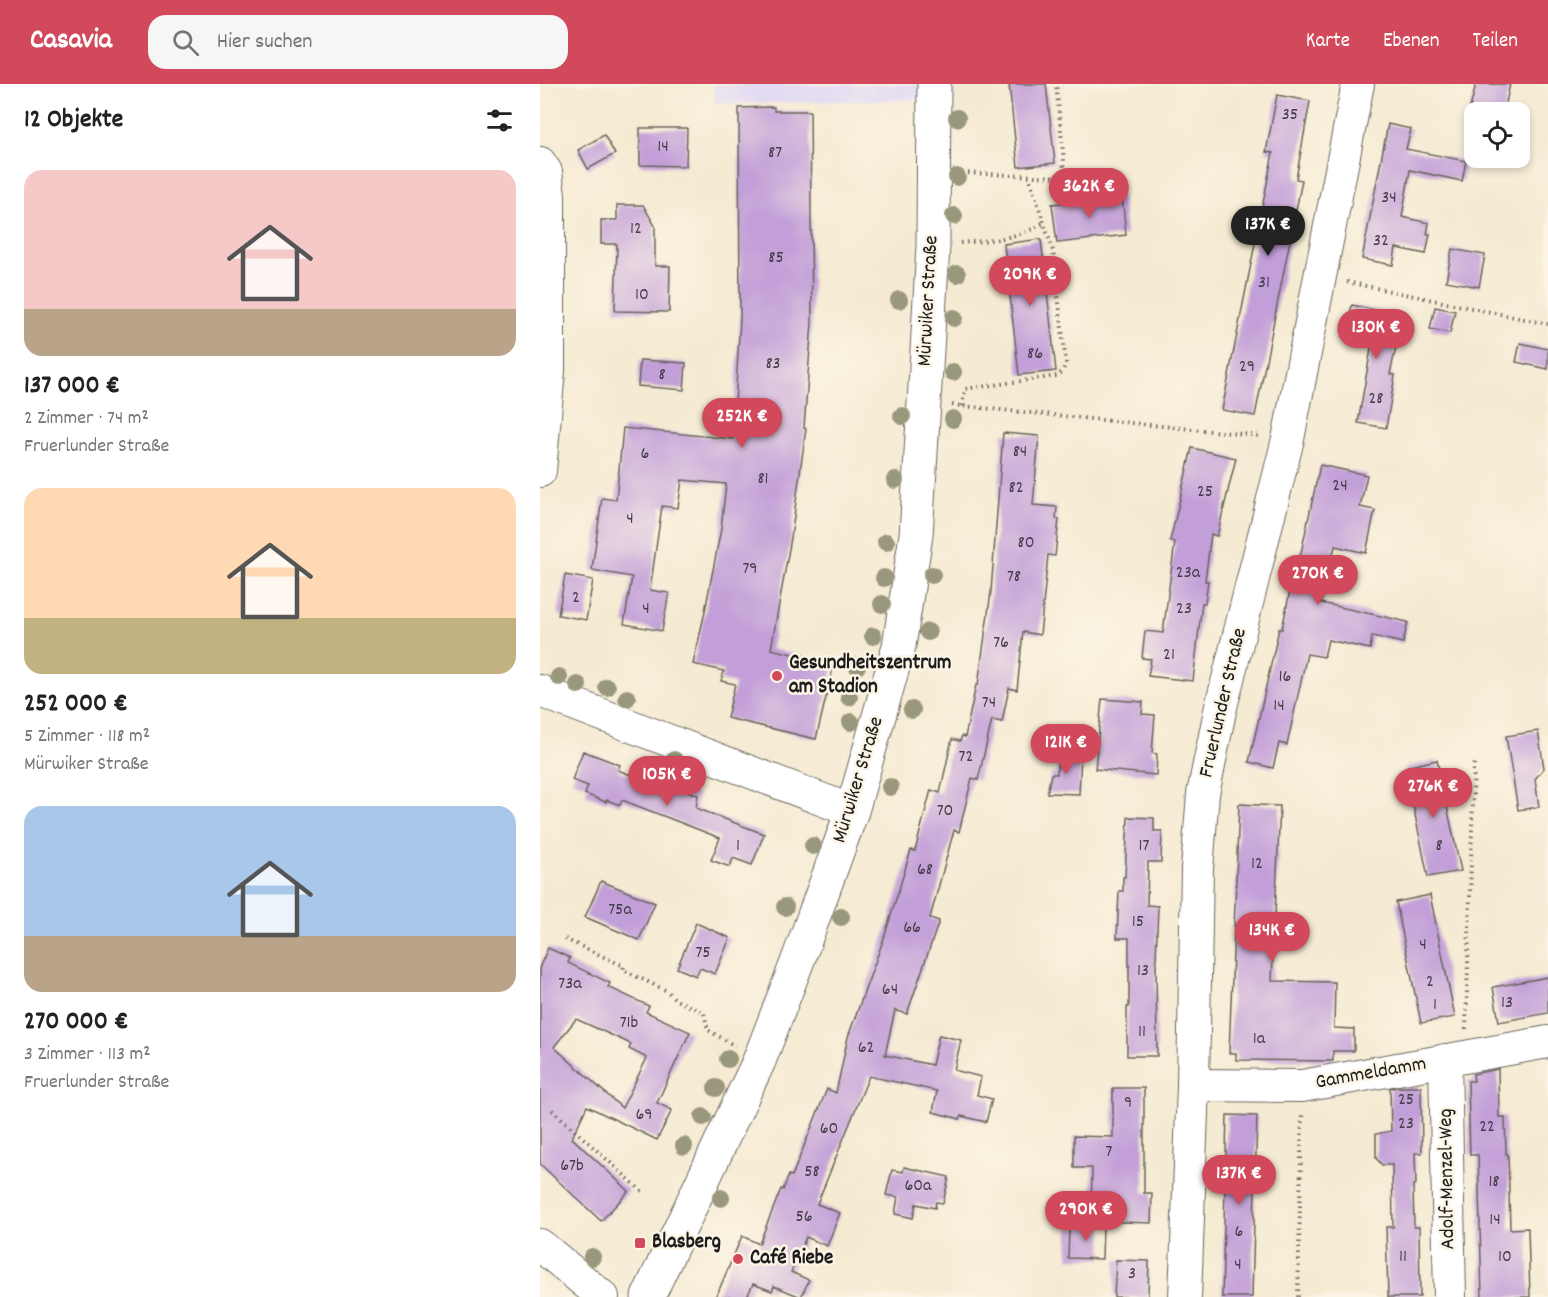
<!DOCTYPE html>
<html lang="de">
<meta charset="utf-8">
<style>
body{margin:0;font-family:Dekko,sans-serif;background:#f6f6f6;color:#222;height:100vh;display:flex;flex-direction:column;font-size:22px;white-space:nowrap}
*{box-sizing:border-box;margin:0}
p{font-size:20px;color:#767676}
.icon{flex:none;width:33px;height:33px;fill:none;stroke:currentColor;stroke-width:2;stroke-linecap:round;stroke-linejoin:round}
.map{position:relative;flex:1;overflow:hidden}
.sheet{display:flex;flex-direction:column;background:#fff;width:540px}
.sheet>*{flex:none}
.buttons{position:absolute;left:924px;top:18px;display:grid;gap:12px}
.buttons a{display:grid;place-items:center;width:66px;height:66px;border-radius:12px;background:#fff;box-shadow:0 3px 9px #0003;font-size:30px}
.price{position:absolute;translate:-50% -51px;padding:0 14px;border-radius:21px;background:#d1495b;color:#fff;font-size:20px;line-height:39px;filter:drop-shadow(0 2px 3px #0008)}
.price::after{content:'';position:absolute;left:50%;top:36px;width:18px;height:14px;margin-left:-9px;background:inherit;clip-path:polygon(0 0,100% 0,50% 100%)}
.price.selected{background:#222;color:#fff}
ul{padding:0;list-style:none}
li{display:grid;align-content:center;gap:12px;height:318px;padding:0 24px}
li span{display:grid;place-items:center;height:186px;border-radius:18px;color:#555}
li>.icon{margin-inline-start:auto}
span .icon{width:108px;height:108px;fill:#fffc;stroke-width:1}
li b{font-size:26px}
h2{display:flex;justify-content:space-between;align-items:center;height:72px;padding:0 24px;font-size:26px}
header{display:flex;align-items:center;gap:36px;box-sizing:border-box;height:84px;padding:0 30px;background:#d1495b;color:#fff}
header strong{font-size:28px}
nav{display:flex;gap:33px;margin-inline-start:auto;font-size:21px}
.search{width:420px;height:54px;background:#f6f6f6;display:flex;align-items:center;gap:15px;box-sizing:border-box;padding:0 21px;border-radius:18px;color:#767676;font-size:22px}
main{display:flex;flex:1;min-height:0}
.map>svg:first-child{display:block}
</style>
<header>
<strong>Casavia</strong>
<div class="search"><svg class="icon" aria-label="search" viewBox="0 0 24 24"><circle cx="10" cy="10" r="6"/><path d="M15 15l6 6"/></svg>Hier suchen</div>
<nav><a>Karte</a><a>Ebenen</a><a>Teilen</a></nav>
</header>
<main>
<section class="sheet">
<h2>12 Objekte<svg class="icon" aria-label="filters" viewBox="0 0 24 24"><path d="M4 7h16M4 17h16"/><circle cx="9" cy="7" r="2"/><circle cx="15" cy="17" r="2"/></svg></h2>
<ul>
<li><span style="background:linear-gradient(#f6c9c9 75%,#b9a48a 0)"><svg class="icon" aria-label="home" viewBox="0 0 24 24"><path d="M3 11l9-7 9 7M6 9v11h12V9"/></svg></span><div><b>137 000 €</b><p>2 Zimmer · 74 m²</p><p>Fruerlunder Straße</p></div></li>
<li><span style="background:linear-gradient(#ffd9b3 70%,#c2b280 0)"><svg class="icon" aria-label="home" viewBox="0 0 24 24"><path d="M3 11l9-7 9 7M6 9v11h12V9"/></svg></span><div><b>252 000 €</b><p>5 Zimmer · 118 m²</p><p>Mürwiker Straße</p></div></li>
<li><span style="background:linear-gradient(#a9c7e8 70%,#b9a48a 0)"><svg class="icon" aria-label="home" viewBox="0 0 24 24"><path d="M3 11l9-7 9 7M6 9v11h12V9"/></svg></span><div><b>270 000 €</b><p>3 Zimmer · 113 m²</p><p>Fruerlunder Straße</p></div></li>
</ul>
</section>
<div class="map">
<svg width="1008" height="1213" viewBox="0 0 1008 1213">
<rect width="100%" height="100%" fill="#fcf5e5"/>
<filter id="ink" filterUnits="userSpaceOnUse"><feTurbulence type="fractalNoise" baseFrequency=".0167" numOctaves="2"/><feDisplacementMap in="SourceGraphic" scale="12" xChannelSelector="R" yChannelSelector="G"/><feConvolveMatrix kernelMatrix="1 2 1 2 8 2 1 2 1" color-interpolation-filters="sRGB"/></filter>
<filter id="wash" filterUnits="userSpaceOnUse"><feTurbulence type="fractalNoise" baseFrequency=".008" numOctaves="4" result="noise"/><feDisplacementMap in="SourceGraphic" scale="24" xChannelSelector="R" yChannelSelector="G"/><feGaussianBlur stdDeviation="1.35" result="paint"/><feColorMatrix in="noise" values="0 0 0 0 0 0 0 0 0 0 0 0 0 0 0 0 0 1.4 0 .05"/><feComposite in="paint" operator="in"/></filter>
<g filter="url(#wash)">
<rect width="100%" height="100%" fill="#f5ead2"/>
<!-- built -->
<path fill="#ddd5f6" d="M174 0H415V15L174 20Z"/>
<g id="blocks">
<!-- building -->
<g fill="#c29fd8" fill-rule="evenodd">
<path d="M469 0H506L515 79 478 83Z"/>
<path d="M936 0H970L964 28H929Z"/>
<path d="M737 11 770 17 756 95 762 96 715 332 682 326 733 69 726 68Z"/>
<path d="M234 23V27H270L272 238 264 344 266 345 251 454 231 565 294 580 276 655 187 634 195 600 181 597 184 587 153 580 164 532 181 445 186 400 142 396 138 424 122 422 110 506 129 509 122 547 84 540 92 493 52 486 62 414 76 416 83 344 193 355 200 234 199 24Z"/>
<path d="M848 40 871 45 866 65 926 77 922 97 870 86 862 133 889 139 887 150H890L886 170 856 164 853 181 822 175Z"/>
<path d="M100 44H147L146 82 100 81Z"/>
<path d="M64 51 75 70 48 85 38 66Z"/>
<path d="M582 112 586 151 517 159 512 120Z"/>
<path d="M77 121H103L115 142V182H130L129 228 75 227 77 160H61V136H77Z"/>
<path d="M501 155 516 287 479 291 464 160Z"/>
<path d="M912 165 945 171 939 203 906 197Z"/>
<path d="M812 221 863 232 850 290 855 291 846 344 818 339 832 259 805 253Z"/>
<path d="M895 223 915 227 910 249 890 245Z"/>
<path d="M980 259 1008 265V285L976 278Z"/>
<path d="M100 276 146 279 144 306 98 302Z"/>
<path d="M463 349 499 352 493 421 517 423 516 435H519L515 472 508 471 500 551 483 548 477 606 469 604 462 638 452 636 438 696 432 694 419 748 414 746 390 834 399 837 367 930 355 926 345 971 392 981 399 951 421 956 414 986 441 993 437 1011 452 1015 446 1038 421 1032 420 1035 393 1028 397 1007 329 992 277 1120 300 1129 287 1162 266 1153 251 1188 269 1196 261 1213 234 1202 232 1207 213 1200 207 1213H176L202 1152 219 1160 241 1105 243 1106 249 1091 252 1092 287 1005 296 1009 308 953 345 851 371 766 375 767 391 706 400 709 412 655 420 657 422 652 425 653 436 601H438L451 508Z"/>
<path d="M652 364 696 374 677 452 671 450 665 497H668L665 519H662L653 597 608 592 611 575 602 574 605 547 623 549 635 458 630 457Z"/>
<path d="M780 381 827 391 820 423 835 426 826 469 795 462 781 519 868 538 863 559 832 552 830 565 788 556 784 573 767 570 747 661 739 659 733 684 709 678 739 545H742L753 492H756Z"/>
<path d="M25 491 53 496 46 536 18 531Z"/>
<path d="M562 615 603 618 602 630 615 631 612 669 617 670 616 691 555 685Z"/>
<path d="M998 647 1004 684 995 695 999 723 978 726 966 652Z"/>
<path d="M43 667 80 681 78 686 125 704 127 699 158 711 156 724 224 750 212 781 193 774 190 783 171 776 180 754 82 716 80 721 67 716 66 718 45 710 48 702 32 696Z"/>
<path d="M518 670 541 671 539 710 507 709 511 690H517Z"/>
<path d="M897 676 921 787 888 793 865 683Z"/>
<path d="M699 720 740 722 732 897 795 898 794 944 814 945V967H793V977L696 976V969H689Z"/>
<path d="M588 733 614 734V747H622L621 778H608L607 821 618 822 616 874 617 972H587V923H589V854H577L579 807H583V793H585Z"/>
<path d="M61 797 115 819 99 856 45 833Z"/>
<path d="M890 811 915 933 881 939 856 818Z"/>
<path d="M156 839 190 854 175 890 160 884 156 892 137 884Z"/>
<path d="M8 864 30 874 28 879 70 899 68 903 109 922 106 928 150 948 117 1019 132 1026 117 1056 47 1022 32 1054 89 1107 61 1137 0 1080V882ZM36 935 91 960 89 965 107 974 82 1024 14 963Z"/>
<path d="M1008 893V929L959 938 953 903Z"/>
<path d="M958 985 959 1033H965L966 1070H968L970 1145 988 1144 990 1213H942L938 1071H930L928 997H934L933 990Z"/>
<path d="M858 1003H881L882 1069H875L876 1100 873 1101 874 1143H879L880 1213H848L846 1143H853L852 1081H842L836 1074V1050L851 1047 850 1004Z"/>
<path d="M573 1004H604V1109H612L611 1139 551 1137 552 1084H534V1052L573 1053Z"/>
<path d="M687 1031 717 1032 712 1213H682Z"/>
<path d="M364 1083 409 1093 403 1119 396 1118 395 1124 376 1120 373 1134 355 1130 358 1113 346 1111 352 1086 363 1088Z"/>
<path d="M543 1140H563L562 1175 528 1174 529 1144H543Z"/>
<path d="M576 1176 609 1177 608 1213H574Z"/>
</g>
</g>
</g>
<g filter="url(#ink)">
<use href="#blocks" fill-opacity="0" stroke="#68645c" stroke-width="1.5"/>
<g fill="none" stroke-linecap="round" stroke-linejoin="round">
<defs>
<g id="minor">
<path d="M0 79 6 88 9 111V286L0 387"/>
<path d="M0 607 312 727"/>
<path d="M905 976 910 1213"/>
<path d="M653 1001 762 1002 1008 958"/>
<path d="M0 1161 63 1213"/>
<path d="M645 1213 653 1001 657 785 663 710 680 627 748 355 818 0"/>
</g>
<path id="major" d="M108 1213 219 977 258 876 312 727 359 562 376 451 384 319 393 162 394 0"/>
</defs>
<!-- minor casing -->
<use href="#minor" stroke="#68645c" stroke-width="34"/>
<!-- major casing -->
<use href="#major" stroke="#68645c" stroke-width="35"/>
<!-- path -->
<g stroke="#68645c" stroke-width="4" stroke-dasharray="1.5 4.5" stroke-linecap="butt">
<path d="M422 89 517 93 523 87 524 77 516 0"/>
<path d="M420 159C453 156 476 155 504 139"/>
<path d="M807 198 1008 240"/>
<path d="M412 321 721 352"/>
<path d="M422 322 425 305 517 292 522 288 526 280 513 167 489 93"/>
<path d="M25 855 84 882 83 886 127 907 136 916 164 929 168 946 195 962"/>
<path d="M926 945 934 677"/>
<path d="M12 1026 104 1109"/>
<path d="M758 1213 762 1028"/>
</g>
<!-- minor -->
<use href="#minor" stroke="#fff" stroke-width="32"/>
<!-- major -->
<use href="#major" stroke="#fff" stroke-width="33"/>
</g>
<!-- trees -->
<g fill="#9a987b">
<circle cx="417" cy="34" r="9"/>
<circle cx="417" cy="93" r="9"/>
<circle cx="414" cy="132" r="9"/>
<circle cx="417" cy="190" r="9"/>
<circle cx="359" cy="216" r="9"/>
<circle cx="414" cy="234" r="9"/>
<circle cx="413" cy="288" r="9"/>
<circle cx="362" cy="332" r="9"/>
<circle cx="413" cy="335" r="9"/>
<circle cx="355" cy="396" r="9"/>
<circle cx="346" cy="458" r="9"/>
<circle cx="392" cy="491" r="9"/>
<circle cx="344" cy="494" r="9"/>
<circle cx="342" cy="520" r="9"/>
<circle cx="388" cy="548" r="9"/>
<circle cx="333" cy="552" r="9"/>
<circle cx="317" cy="582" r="9"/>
<circle cx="19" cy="593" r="9"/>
<circle cx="38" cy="601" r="9"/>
<circle cx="67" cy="603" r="9"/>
<circle cx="309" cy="613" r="9"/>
<circle cx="87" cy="614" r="9"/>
<circle cx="372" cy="626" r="9"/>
<circle cx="311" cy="638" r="9"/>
<circle cx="134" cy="676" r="9"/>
<circle cx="350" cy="703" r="9"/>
<circle cx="273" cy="762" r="9"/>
<circle cx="245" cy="823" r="9"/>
<circle cx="301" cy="833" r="9"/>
<circle cx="188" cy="975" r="9"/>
<circle cx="176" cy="1004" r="9"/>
<circle cx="163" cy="1033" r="9"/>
<circle cx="144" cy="1062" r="9"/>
<circle cx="181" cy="1114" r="9"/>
<circle cx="52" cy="1173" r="9"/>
</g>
</g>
<!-- markers -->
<g fill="#d1495b" stroke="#fcf5e5" stroke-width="2">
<circle cx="237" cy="592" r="6"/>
<rect x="94" y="1153" width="12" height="12" rx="3"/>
<circle cx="198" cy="1175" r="6"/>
</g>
<g text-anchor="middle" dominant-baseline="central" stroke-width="5" stroke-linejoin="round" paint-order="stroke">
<!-- number labels -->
<g font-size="18" fill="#463d4b">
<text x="750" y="31">35</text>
<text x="123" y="63">14</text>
<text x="235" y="69">87</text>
<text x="849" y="114">34</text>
<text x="96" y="145">12</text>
<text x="841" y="157">32</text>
<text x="236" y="174">85</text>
<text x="724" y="199">31</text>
<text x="102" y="211">10</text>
<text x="495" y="270">86</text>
<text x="233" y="280">83</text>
<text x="707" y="283">29</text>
<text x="122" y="291">8</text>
<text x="836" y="315">28</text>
<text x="480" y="368">84</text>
<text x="105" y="370">6</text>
<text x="223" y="395">81</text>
<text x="800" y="402">24</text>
<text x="476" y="404">82</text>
<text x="665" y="408">25</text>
<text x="90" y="435">4</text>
<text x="486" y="459">80</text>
<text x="210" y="485">79</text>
<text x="648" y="489">23a</text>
<text x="474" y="493">78</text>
<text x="36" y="514">2</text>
<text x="106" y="525">4</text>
<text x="644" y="525">23</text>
<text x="461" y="559">76</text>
<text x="629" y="571">21</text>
<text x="745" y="593">16</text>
<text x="449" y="619">74</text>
<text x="739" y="622">14</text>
<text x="426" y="673">72</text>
<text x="405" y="727">70</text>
<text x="198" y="762">1</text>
<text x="604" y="762">17</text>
<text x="899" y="762">8</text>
<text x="717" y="780">12</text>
<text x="385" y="786">68</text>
<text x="80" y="826">75a</text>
<text x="598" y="838">15</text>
<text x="372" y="844">66</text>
<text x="883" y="861">4</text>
<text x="163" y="869">75</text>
<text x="603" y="887">13</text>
<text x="890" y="898">2</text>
<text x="30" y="900">73a</text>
<text x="350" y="906">64</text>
<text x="967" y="919">13</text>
<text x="895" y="921">1</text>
<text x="89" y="939">71b</text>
<text x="602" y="948">11</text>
<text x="719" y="955">1a</text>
<text x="326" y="964">62</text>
<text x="866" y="1016">25</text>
<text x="588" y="1019">9</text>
<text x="104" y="1031">69</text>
<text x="866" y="1040">23</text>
<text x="947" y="1043">22</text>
<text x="289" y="1045">60</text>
<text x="569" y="1068">7</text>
<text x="32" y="1082">67b</text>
<text x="272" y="1088">58</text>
<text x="954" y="1098">18</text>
<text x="378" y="1102">60a</text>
<text x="264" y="1133">56</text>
<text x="955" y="1136">14</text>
<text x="699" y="1148">6</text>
<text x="863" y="1173">11</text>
<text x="965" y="1173">10</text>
<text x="698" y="1181">4</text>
<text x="592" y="1190">3</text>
</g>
<!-- street labels -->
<g font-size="21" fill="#1c1c1c" stroke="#fcf5e5">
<text transform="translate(389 217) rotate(-87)">Mürwiker Straße</text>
<text transform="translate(684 619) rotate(-77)">Fruerlunder Straße</text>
<text transform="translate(319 696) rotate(-73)">Mürwiker Straße</text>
<text transform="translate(831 990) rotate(-10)">Gammeldamm</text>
<text transform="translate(908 1095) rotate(-91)">Adolf-Menzel-Weg</text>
</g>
<!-- poi labels -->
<g font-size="21" font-weight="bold" fill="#1c1c1c" stroke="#fcf5e5" text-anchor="start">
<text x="249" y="580">Gesundheitszentrum<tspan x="249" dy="24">am Stadion</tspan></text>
<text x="112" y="1159">Blasberg</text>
<text x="210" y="1175">Café Riebe</text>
</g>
</g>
</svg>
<div class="buttons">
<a><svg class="icon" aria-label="locate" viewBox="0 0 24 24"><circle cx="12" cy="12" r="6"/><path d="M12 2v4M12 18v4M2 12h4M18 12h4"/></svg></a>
</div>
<b class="price" style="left:549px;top:135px">362K €</b>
<b class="price selected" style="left:728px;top:173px">137K €</b>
<b class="price" style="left:490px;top:223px">209K €</b>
<b class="price" style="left:836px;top:276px">130K €</b>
<b class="price" style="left:202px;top:365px">252K €</b>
<b class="price" style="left:778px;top:522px">270K €</b>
<b class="price" style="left:526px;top:691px">121K €</b>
<b class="price" style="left:127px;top:723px">105K €</b>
<b class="price" style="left:893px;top:735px">276K €</b>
<b class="price" style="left:732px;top:879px">134K €</b>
<b class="price" style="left:699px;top:1122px">137K €</b>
<b class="price" style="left:546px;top:1158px">290K €</b>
</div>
</main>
